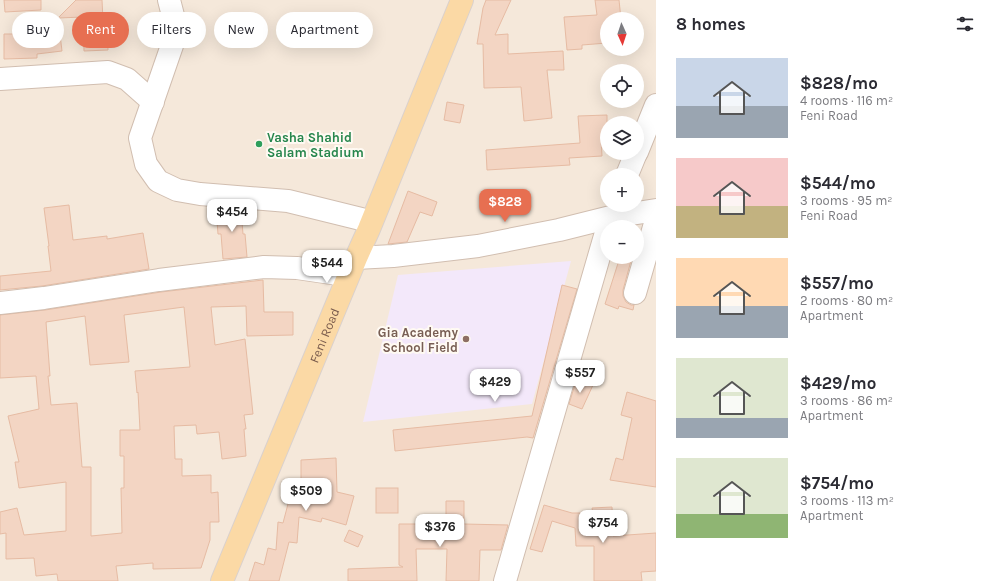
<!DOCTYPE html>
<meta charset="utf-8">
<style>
body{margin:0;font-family:Karla,sans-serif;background:#f7f7f7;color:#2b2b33;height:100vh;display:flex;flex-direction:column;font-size:15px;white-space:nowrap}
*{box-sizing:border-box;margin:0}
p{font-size:13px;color:#7c7c81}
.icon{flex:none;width:22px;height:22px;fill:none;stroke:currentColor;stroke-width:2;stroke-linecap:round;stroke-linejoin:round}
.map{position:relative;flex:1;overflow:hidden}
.details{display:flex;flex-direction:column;background:#fff;width:340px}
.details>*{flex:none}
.top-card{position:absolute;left:12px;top:12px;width:380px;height:36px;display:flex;gap:8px}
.needle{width:26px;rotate:177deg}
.controls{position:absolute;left:600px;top:12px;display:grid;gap:8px}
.controls a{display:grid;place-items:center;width:44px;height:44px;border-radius:50%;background:#fff;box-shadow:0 4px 16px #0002;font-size:20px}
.price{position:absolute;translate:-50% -34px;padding:0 9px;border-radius:8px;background:#fff;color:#222;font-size:13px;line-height:26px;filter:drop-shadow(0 1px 2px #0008)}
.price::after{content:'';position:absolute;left:50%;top:24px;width:12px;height:9px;margin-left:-6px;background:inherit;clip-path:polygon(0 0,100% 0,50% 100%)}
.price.on{background:#e76f51;color:#fff}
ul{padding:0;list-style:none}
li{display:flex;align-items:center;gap:12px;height:100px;padding:0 20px}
li span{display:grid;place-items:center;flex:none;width:112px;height:80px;border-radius:0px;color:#555}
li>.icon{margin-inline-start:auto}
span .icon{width:48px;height:48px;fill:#fffc;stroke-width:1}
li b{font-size:17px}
h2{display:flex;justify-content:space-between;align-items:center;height:48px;padding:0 20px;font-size:17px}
.chip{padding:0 14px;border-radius:18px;background:#fff;box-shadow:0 4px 16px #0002;font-size:14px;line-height:36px}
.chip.on{background:#e76f51;color:#fff}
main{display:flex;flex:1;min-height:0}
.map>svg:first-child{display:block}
</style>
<main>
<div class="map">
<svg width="656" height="581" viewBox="0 0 656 581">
<rect width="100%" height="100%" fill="#fdf6ec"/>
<!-- residential -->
<path fill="#f5e8da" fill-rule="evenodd" d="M0 0H656V581H0ZM607 19H637V49H607ZM607 71H637V101H607ZM607 123H637V153H607ZM607 175H637V205H607ZM607 227H637V257H607Z"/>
<!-- education -->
<path fill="#f3e8fa" d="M571 261 532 404 363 422 398 275Z"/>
<!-- building -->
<g fill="#f3d5c3" stroke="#e6bba3" fill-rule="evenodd">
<path d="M4 0H41V10L5 12Z"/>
<path d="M76 0H102L103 21H107L108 50 84 51 83 17 58 18 62 51 37 54V58L4 59V34H30L31 45Z"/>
<path d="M486 0H511L495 35 508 34V54L563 51 564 70H547L552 118 524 121 521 87 484 88 483 44H477L483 8Z"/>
<path d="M595 0H619L621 19H607V43L582 45V49L567 50 564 17 597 15Z"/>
<path d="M447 102 464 105 460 123 444 120Z"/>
<path d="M607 115V140H601L602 156 569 158 570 165 487 170 486 150 580 143 578 116Z"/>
<path d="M408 191 437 202 432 216 420 212 407 242 388 244Z"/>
<path d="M69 205 73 240 107 236V239L143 233 149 269 42 286 0 290V276L51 271 48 246H49L44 208Z"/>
<path d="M216 208 241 210 243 234H245L247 257 223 259 221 234H218Z"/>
<path d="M620 257H632L623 290V296L626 302 631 305H634L633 310 619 306 618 309 605 304Z"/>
<path d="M263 280 264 312H293V335L247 336 246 306 211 307 215 345 245 339 253 414 244 415 246 429H244L246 456 222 459 219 432 197 434 196 425 174 426 175 459H182V476L211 475V493L218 492 219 522H210V540L201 568 153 569V563L116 566 118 581H58L57 574 36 576 34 558 6 559V533L0 534V512L17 508 24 535 66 531V482L19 488 15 462H19L8 416 39 409 36 376 0 378V315L45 310 161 292ZM184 307 190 367 135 371 137 393 138 392 140 430H120V456H124V488H121L122 533 91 536V467H82L77 403 51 405 48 376H50L46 322 85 316 90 365 129 362 124 315Z"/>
<path d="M562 285 577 289 533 438 527 437 395 451 393 430 532 416Z"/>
<path d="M577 378 593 385 582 409 569 404Z"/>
<path d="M627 392 656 401V487L610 480 616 458 623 460 632 418 621 415Z"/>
<path d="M336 458 337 492 354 496 346 525 322 518 321 522 299 517 297 543 289 542 279 581H249L255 562 264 565 268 548 276 550 278 522 283 523 294 481 301 483V460Z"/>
<rect x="376" y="488" width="22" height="25"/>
<path d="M446 501H464V524L508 525 501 550H480L479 581H446L447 549H416L417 581H348V569L403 567 399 565V524H446Z"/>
<path d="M544 505 572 513H593L592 508 612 507 613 536 656 533V571L641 572 642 581H594V546H576L575 528 552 521 542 552 530 549Z"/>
<path d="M349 530 363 536 358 547 344 541Z"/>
</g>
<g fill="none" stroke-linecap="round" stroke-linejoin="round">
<defs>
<g id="minor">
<path d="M169 0 177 31 140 138 146 164 158 181 177 190 200 194 288 201 361 219"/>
<path d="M0 79 108 72 127 79 153 102"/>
<path d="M637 152 656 105"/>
<path d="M627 175 636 153"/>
<path d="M356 258 393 256 478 246 559 230 611 217 656 210"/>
<path d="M635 293 656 220"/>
<path d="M0 303 44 298 159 280 264 267 297 268 338 274"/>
<path d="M505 581 607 229"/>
</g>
<g id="major">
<path id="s1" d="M222 581 356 258 369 229 462 0"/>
</g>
</defs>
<!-- minor casing -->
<use href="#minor" stroke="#d1beb0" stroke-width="24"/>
<!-- major casing -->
<use href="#major" stroke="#dad1cd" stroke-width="24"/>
<!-- minor -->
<use href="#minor" stroke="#fff" stroke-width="22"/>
<!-- major -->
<use href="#major" stroke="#fbd9a5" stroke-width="22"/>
</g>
<!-- markers -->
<circle fill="#2e9e5b" stroke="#fffaf3" stroke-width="1.5" cx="259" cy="144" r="4"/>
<circle fill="#8d6e63" stroke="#fffaf3" stroke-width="1.5" cx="466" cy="339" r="4"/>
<g text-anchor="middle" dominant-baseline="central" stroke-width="4" stroke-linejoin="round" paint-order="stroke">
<!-- leisure labels -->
<g font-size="13" font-weight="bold" fill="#27864d" stroke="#fffaf3" text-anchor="start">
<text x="267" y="137">Vasha Shahid<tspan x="267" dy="15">Salam Stadium</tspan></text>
</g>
<!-- education labels -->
<g font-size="13" font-weight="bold" fill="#785e54" stroke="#fffaf3" text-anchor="end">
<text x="458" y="332">Gia Academy<tspan x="458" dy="15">School Field</tspan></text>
</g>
<!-- street labels -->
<g font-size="13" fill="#7a5c4d" stroke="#fffaf3">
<text stroke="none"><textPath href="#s1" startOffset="266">Feni Road</textPath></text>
</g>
</g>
</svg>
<div class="controls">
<a><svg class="needle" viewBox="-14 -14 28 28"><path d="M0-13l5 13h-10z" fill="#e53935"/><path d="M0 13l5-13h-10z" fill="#7c7c81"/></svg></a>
<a><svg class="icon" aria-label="locate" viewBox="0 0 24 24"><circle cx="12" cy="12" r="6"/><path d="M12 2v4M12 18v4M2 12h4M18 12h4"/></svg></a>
<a><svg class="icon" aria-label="layers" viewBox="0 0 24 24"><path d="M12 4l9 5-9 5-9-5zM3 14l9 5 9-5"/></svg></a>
<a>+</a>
<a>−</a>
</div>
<b class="price on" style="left:505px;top:223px">$828</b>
<b class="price" style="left:232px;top:233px">$454</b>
<b class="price" style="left:327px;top:284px">$544</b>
<b class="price" style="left:580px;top:394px">$557</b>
<b class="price" style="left:495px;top:403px">$429</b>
<b class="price" style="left:306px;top:512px">$509</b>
<b class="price" style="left:603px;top:544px">$754</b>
<b class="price" style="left:440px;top:548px">$376</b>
<div class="top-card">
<a class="chip">Buy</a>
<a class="chip on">Rent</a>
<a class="chip">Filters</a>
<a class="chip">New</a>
<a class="chip">Apartment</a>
</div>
</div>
<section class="details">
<h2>8 homes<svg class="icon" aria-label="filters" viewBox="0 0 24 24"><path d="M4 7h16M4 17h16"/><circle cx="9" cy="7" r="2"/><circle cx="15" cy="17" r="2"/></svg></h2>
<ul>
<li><span style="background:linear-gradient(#c9d6e8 60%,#9aa5b1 0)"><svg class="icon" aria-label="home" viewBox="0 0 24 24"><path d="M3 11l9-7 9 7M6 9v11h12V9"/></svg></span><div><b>$828/mo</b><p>4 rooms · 116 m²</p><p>Feni Road</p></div></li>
<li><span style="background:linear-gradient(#f6c9c9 60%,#c2b280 0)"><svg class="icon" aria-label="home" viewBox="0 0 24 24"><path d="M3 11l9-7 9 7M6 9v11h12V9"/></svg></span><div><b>$544/mo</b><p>3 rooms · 95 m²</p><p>Feni Road</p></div></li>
<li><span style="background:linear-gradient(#ffd9b3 60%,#9aa5b1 0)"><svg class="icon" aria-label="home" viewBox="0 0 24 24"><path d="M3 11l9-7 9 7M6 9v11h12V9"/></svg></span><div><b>$557/mo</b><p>2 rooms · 80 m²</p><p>Apartment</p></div></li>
<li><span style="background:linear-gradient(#dfe7d0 75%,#9aa5b1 0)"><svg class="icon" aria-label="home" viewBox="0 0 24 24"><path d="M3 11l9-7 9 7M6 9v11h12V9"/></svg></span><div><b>$429/mo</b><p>3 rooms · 86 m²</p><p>Apartment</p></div></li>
<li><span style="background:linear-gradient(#dfe7d0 70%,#8fb573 0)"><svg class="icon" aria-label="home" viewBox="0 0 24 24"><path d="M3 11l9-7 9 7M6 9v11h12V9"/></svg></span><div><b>$754/mo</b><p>3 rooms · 113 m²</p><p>Apartment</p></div></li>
</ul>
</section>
</main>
